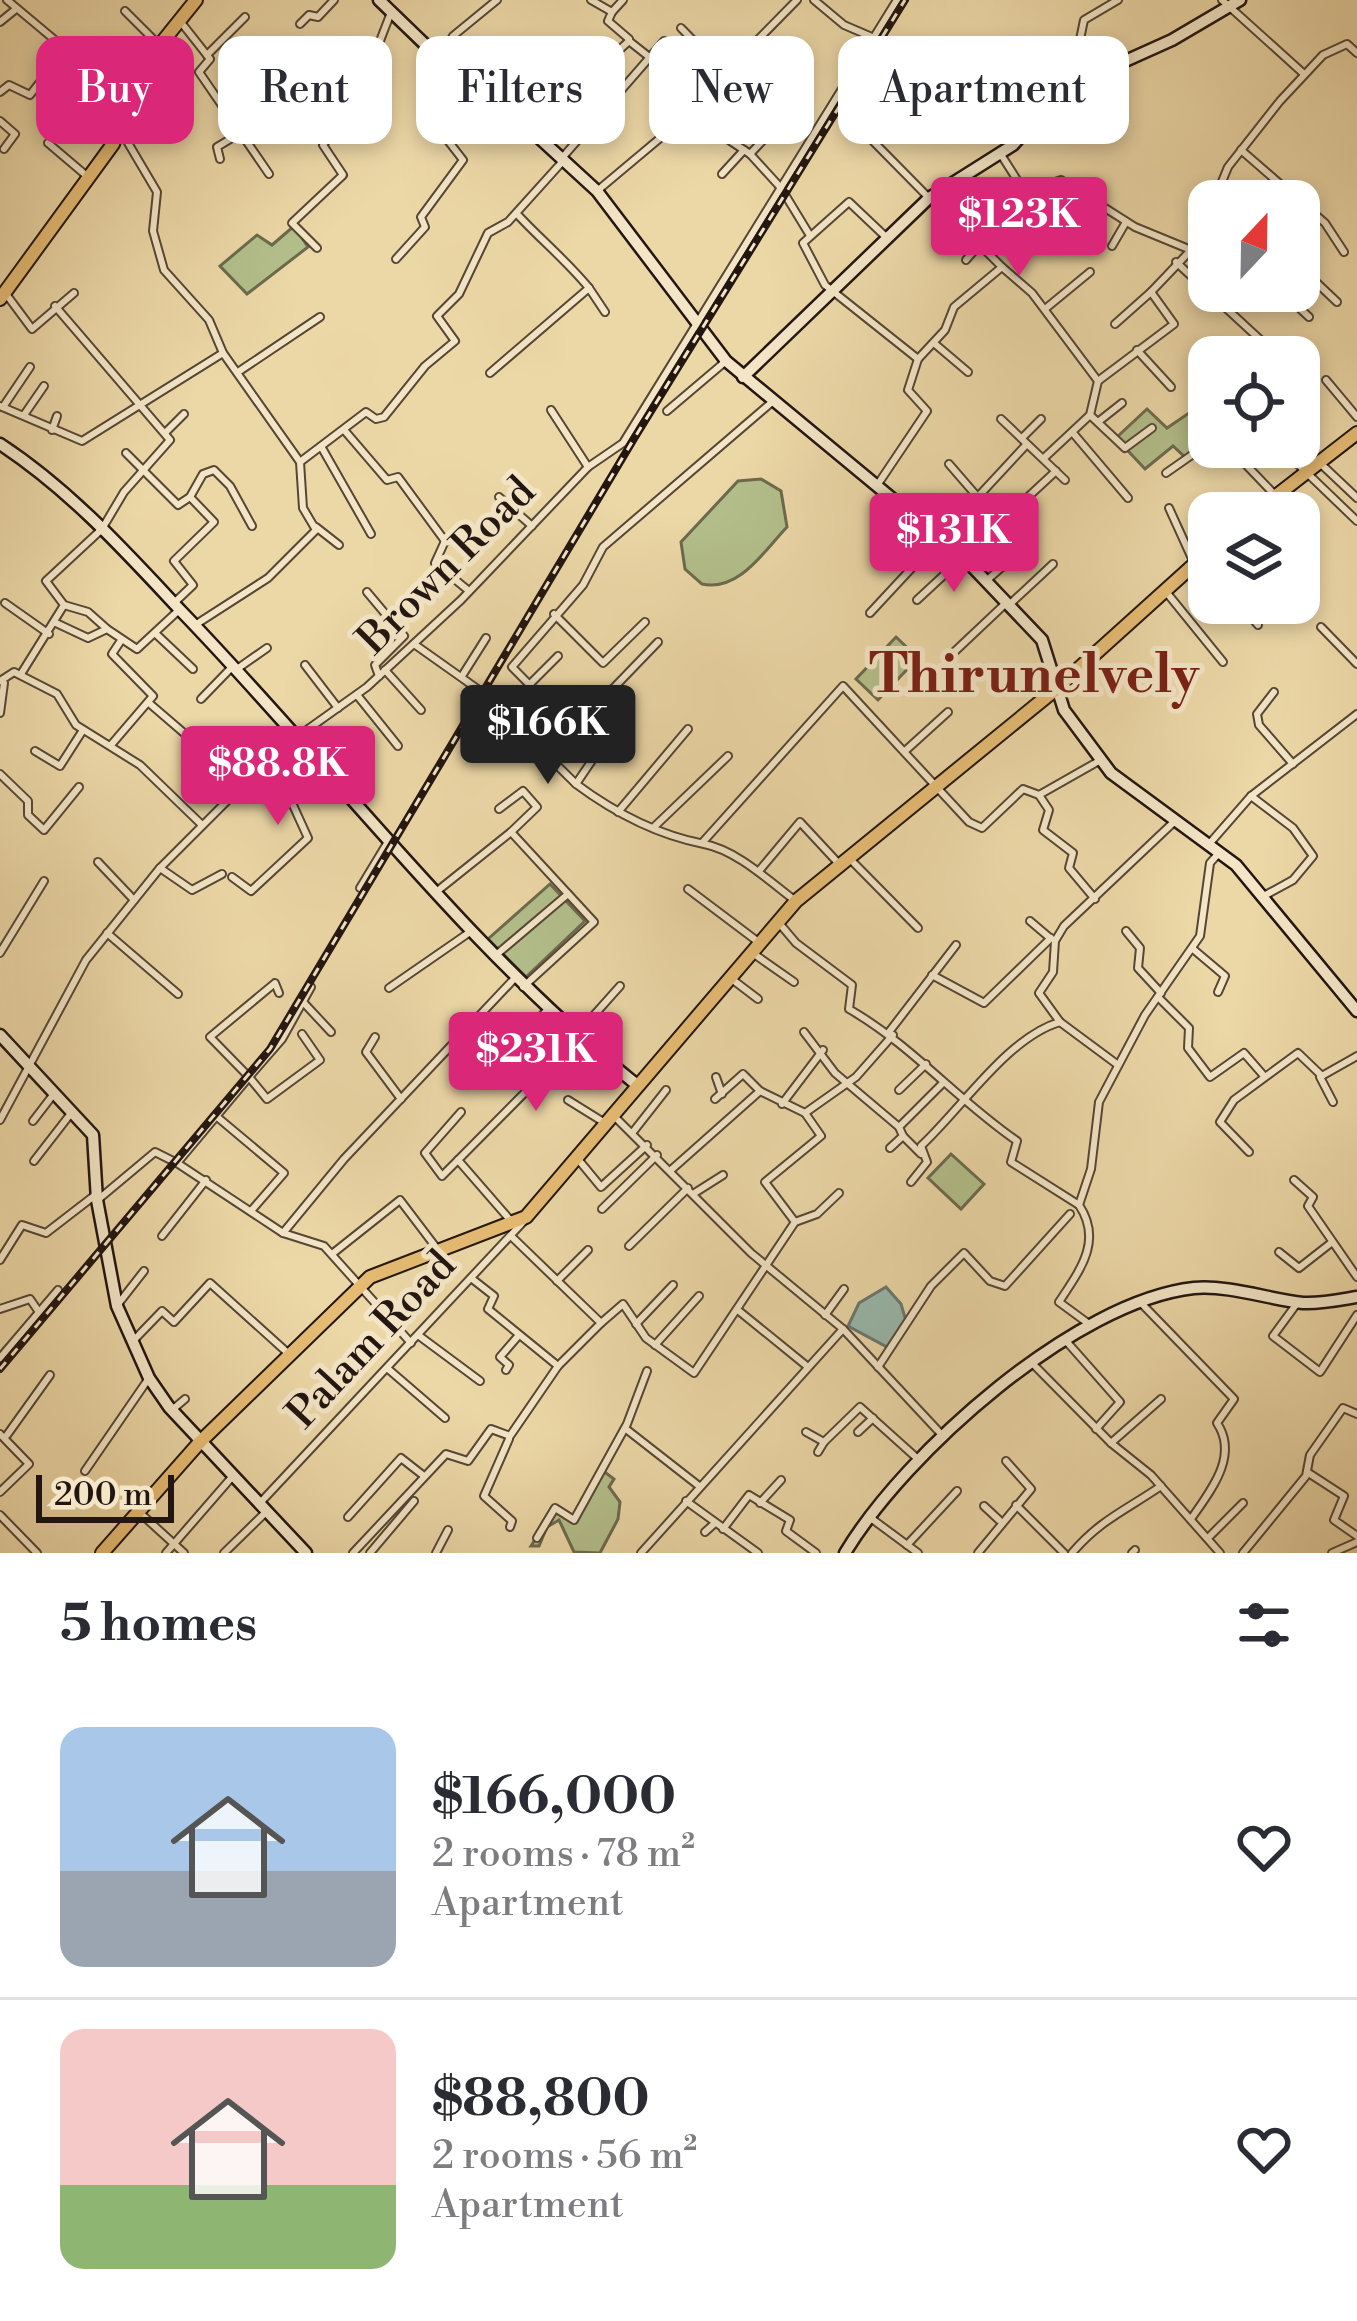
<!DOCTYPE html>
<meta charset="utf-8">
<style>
body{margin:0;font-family:"Libre Bodoni",serif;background:#f2f2f3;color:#2b2b33;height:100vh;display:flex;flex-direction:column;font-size:45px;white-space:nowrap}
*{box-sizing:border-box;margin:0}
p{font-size:39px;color:#7c7c81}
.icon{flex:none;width:66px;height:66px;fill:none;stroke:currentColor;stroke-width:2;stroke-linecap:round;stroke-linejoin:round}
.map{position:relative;height:1553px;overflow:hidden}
.side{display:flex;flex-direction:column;background:#fff;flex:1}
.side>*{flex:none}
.guide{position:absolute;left:36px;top:36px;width:1287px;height:108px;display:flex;gap:24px}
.needle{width:78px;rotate:22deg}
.tools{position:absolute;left:1188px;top:180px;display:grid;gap:24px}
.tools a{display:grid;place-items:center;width:132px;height:132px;border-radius:24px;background:#fff;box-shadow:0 6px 18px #0003;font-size:60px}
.scale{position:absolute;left:36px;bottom:30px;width:138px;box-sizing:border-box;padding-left:12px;border:6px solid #231611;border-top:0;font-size:33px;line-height:42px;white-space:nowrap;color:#231611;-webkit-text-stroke:9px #f3e5c6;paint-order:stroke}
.price{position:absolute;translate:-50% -102px;padding:0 27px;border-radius:12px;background:#db2777;color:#fff;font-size:39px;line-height:78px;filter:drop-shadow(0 3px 6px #0008)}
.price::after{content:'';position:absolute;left:50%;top:72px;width:36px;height:27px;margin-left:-18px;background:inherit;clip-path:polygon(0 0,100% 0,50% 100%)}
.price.active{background:#222;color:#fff}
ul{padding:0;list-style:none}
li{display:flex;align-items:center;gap:36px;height:300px;padding:0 60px}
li+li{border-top:3px solid #e1e1e2}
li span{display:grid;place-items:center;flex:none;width:336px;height:240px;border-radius:24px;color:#555}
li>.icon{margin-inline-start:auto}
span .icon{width:144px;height:144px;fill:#fffc;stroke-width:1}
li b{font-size:51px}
h2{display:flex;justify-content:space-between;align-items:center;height:144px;padding:0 60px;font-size:51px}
.tag{padding:0 42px;border-radius:24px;background:#fff;box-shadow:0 6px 18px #0003;font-size:42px;line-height:108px}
.tag.active{background:#db2777;color:#fff}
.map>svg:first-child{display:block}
</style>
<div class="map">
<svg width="1357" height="1553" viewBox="0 0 1357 1553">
<rect width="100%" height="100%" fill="#ecd7a7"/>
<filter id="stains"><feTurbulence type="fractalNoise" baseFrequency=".00167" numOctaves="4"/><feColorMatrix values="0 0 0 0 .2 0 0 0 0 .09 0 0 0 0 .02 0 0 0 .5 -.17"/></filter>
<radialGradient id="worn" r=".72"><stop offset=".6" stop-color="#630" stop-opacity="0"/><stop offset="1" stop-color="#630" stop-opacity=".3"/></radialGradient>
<!-- green -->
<g fill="#b3bf8b" stroke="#6b6a4e" stroke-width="3">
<path d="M294 226 308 247 247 294 220 266 257 235 272 245Z"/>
<path d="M1147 409 1167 428 1189 413 1207 441 1186 458 1173 446 1145 469 1116 438Z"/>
<path d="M761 479 781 491 787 527C764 551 739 592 702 584L685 569 681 542 738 481Z"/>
<path d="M896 637 918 658 878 700 856 679Z"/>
<path d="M550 884 585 921 526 977 488 939Z"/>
<path d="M951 1154 984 1184 961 1209 928 1178Z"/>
<path d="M602 1470 614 1479 609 1487 620 1502 618 1519 600 1553 574 1552 559 1520 547 1527 539 1546H531L555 1508 574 1520Z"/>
</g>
<!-- water -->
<path fill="#99b8ad" stroke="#6a776f" stroke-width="3" d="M886 1287 901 1304 906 1321 887 1347 848 1326 859 1303Z"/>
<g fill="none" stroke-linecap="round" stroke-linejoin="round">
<defs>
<g id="street">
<path d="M7 0 62 46 77 42 95 55 121 131 157 192 153 231 164 270 209 320 223 353 300 462 303 508 316 530 268 578 195 625"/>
<path d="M591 0 612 12 608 21 629 39"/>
<path d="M814 0 844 25 872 37"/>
<path d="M1222 0 1304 74"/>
<path d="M125 11 159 45"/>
<path d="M612 12 623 0"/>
<path d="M180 21 210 59 199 72 269 174"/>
<path d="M0 22 16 9"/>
<path d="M300 24 309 15 318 17 334 0"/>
<path d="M681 28 725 73"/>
<path d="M207 55 245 17"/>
<path d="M441 56 453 36 497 0"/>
<path d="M580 86 629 41 648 56"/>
<path d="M0 92 9 85 30 95 67 47"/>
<path d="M687 112 750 154 781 188 809 234"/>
<path d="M1038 115 1078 49 1084 20 1118 0"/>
<path d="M0 121 15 134 4 149"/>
<path d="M866 134 929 198"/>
<path d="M48 143 88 177"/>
<path d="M1241 150 1325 223 1344 252"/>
<path d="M1000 153 1019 183 1031 190 1061 180 1135 227 1191 250"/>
<path d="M750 154 767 136"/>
<path d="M562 158 664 41"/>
<path d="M220 159 217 147 242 132"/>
<path d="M722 174 744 150"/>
<path d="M597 191 665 134 797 0"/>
<path d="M1219 193 1232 201"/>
<path d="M1214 201 1228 167 1280 101 1323 55 1347 44 1357 53"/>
<path d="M517 214C541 240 567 261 589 288"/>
<path d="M1112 246 1126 222"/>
<path d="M317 248 292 223 343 175 323 145 342 120 321 96 365 50 378 46 390 15"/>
<path d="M396 259 425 227 421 217 463 160 449 142 536 57"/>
<path d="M966 260 979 245"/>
<path d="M1176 262 1279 357"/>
<path d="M1299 266 1337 302"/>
<path d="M1002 267 1032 293 1098 381"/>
<path d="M1281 291 1309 317"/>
<path d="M6 294 32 329 74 293"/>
<path d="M1045 309 1090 272"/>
<path d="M1115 324 1151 292"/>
<path d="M935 344 968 372"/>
<path d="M1137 350 1171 387"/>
<path d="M918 359 945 330 954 307 1002 267 961 226 972 203 959 182"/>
<path d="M238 372 320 317"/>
<path d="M490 373 589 288 605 312"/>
<path d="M1326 380 1357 417"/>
<path d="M772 402 603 547 583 585 512 667 597 753 576 784C615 813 658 835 704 844 736 850 768 880 793 899"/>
<path d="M0 406 82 441 223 353"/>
<path d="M3 407 30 367"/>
<path d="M551 410 588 467"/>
<path d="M667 411 726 361"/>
<path d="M24 415 44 386"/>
<path d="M1090 415 1125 448 1152 428"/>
<path d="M1001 419 1065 480"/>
<path d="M1098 422 1122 403"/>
<path d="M52 430 57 416"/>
<path d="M345 431 387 480 398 477 445 541 435 563 469 591"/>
<path d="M165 433 184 414"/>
<path d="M1073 433 1128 498"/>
<path d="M1022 438 1041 419"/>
<path d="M1229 447 1275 495"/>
<path d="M1280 447 1357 521"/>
<path d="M322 448 371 534"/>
<path d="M126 453 178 505 190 497 203 474 214 470 230 486 252 526"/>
<path d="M1044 458 1090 415 1098 381 1174 324 1151 292 1191 250 1209 209"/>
<path d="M300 462 366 412 376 419 384 417 425 366 455 341 437 316 459 294 488 233 508 222 563 161"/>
<path d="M949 464 975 494"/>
<path d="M1321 464 1357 498"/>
<path d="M1166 473 1209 443"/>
<path d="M878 484 927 411 908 390 918 359 825 285 803 243 849 202 887 238"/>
<path d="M499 497 532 526"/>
<path d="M1169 508 1194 563"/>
<path d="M316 527 339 545"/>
<path d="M986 581 1025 547"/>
<path d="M367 592 404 636 375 665 379 676"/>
<path d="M1167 593 1223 662"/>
<path d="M917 600 1056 471"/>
<path d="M5 603 49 634"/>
<path d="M174 603 193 585 174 561 214 522 191 498"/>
<path d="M1239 603 1258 625"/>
<path d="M64 605 88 612 106 628"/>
<path d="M1009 605 1053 564"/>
<path d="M870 613 1026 445"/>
<path d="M554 614 603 663 645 622"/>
<path d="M56 623 88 638 107 629 137 649 179 610"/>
<path d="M1321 627 1357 664"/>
<path d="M156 634 193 669"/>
<path d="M414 644 486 695 576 784"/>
<path d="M951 655 1005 604"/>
<path d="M305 665 338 708"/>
<path d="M237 669 267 648"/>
<path d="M385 670 421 710"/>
<path d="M21 674 64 605 46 581 102 529 124 492 170 440 55 306"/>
<path d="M462 676 486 638"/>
<path d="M0 681 14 672 57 694 76 725 140 765 201 824"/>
<path d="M531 683 558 656"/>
<path d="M1274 692 1257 714 1259 725 1293 764"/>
<path d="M357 695 398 746"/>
<path d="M201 699 231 668"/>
<path d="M149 703 242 783"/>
<path d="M0 713 4 683"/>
<path d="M575 728 658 642"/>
<path d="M111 745 153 696 112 654 120 642"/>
<path d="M35 751 60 766 83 730"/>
<path d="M905 751 948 712"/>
<path d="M327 768 352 748"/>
<path d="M0 774 28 801V815L44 830 79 787"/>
<path d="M1039 795 1049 810 1043 830 1073 853 1069 868 1095 899"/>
<path d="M1251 796 1293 828 1313 856 1293 880 1262 897"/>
<path d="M499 809 523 791 537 807 511 832"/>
<path d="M618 812 688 729"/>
<path d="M653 828 728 756"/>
<path d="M702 843 843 686 969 822 982 828 1023 789 1039 795 1099 761"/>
<path d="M1210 843 1251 796 1357 714"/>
<path d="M851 860 918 928"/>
<path d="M98 862 134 900"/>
<path d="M160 868 192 890 222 874"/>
<path d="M759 871 800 822 840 865"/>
<path d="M232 877 251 891 308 838 271 757"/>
<path d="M360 888 389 840"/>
<path d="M688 889 757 941"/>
<path d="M436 892 511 832 594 922 523 987"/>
<path d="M1030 921 1050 938"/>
<path d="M779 923 796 943 852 985 849 1009C913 1046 957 1100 1017 1141L1011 1162 1079 1205"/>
<path d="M1126 931 1140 948 1138 968 1161 993"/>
<path d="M107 933 178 994"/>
<path d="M1193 949 1225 976 1218 992"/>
<path d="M0 953 44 881"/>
<path d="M754 954 794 982"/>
<path d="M496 955 568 894"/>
<path d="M932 975 984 1003 1051 938"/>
<path d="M733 980 758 999"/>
<path d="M389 988 470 932"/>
<path d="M279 993 275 983 210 1037 249 1077 177 1163 283 1233 324 1246 411 1343"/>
<path d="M1158 997 1189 1028 1188 1048 1210 1077 1244 1053 1264 1076"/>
<path d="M303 1002 331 1032"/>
<path d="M1060 1022 1039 993 1053 972 1055 941 1064 926 1176 820"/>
<path d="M579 1032 620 986"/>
<path d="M804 1032 835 1073 899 1127"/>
<path d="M889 1032 956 945"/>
<path d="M302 1034 320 1060 267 1099 249 1077 282 1039 311 987"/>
<path d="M375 1037 366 1052 401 1099"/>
<path d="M501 1059 549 1008"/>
<path d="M716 1077 722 1094"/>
<path d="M899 1090 926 1064"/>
<path d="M715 1099 743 1074 760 1091"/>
<path d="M568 1100 605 1123"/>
<path d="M1333 1102 1320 1077 1357 1056"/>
<path d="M782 1104 823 1050"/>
<path d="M461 1112 425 1153 442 1176 458 1160 511 1221"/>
<path d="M216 1116 284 1173 251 1211"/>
<path d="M614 1116 751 1253 843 1329 942 1435"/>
<path d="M0 1120 86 960 160 868 276 752 367 687 461 600 588 467 623 443 897 0"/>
<path d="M33 1121 53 1095"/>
<path d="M633 1132 666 1090"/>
<path d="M903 1136 921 1154"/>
<path d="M890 1148 903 1136 899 1127 943 1083"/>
<path d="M1249 1152 1220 1122 1234 1100 1298 1053 1322 1076"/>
<path d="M577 1158 601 1187 647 1145"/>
<path d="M458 1160 581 1036"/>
<path d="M34 1161 72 1112"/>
<path d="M671 1170 760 1091 805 1113"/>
<path d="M1294 1180 1313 1197 1308 1206 1357 1277"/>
<path d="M911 1182 927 1162 921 1146C962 1108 1008 1037 1060 1022L1118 1065"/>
<path d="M693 1194 723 1175"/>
<path d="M100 1198 155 1152 177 1163"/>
<path d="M602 1209 657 1155"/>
<path d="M795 1222 817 1214 839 1193"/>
<path d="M283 1233 344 1159 514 979"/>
<path d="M162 1236 206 1180"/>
<path d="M511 1236 601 1323 623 1304 646 1338 694 1373 795 1222 765 1182 821 1136 805 1113 856 1077 893 1035"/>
<path d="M629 1246 688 1188"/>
<path d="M1279 1252 1299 1268 1331 1243"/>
<path d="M332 1254 400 1200 438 1250"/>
<path d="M0 1260 22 1225 46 1233 94 1196"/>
<path d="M471 1278 494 1296 488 1309 558 1366 601 1323"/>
<path d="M557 1281 588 1250"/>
<path d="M1298 1302 1273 1336 1320 1372 1357 1315"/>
<path d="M119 1303 144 1271"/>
<path d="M1142 1304 1234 1399 1217 1423C1239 1456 1211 1490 1191 1519"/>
<path d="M0 1309 30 1299 39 1312"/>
<path d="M739 1311 808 1367"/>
<path d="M825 1315 844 1289"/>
<path d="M636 1324 673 1285"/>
<path d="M1089 1324 1059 1302C1080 1270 1103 1241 1079 1205L1091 1169 1099 1102 1145 1015 1200 936 1210 863 1218 854"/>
<path d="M418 1335 480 1381"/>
<path d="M134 1340 162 1311 174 1322 210 1283 290 1355"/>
<path d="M1067 1342 1120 1402 1096 1429"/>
<path d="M655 1345 699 1296"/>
<path d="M0 1358 58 1290"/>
<path d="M1032 1363 1111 1443 1151 1475 1220 1553"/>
<path d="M878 1367 931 1286 964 1253 990 1281 1005 1286 1070 1214"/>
<path d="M387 1368 445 1418"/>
<path d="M506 1370 509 1365 500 1357 519 1335"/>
<path d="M172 1410 185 1399"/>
<path d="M626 1429 699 1486"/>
<path d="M806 1432 824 1442 860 1407 919 1460"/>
<path d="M858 1432 873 1418"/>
<path d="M0 1434 29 1464 0 1492"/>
<path d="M7 1435 50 1375"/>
<path d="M509 1439 484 1496 512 1521 510 1527"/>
<path d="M1111 1443 1161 1399"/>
<path d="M818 1452 824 1442"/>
<path d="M85 1471 149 1378"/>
<path d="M1307 1472 1344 1496 1334 1520 1357 1536"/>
<path d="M686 1501 758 1553"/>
<path d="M260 1503 524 1221"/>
<path d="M760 1503 781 1480"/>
<path d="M1016 1505 1064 1553"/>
<path d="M984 1506 999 1520"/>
<path d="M139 1512 184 1553"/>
<path d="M0 1515 37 1553"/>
<path d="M348 1517 401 1458 424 1476"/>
<path d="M872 1519 918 1553"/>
<path d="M723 1529 749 1495 790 1520 786 1531 816 1553"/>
<path d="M705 1532 715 1523"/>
<path d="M537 1538 555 1508 574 1520 627 1424 647 1371"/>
<path d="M1208 1538 1243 1503"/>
<path d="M907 1545 957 1491"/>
<path d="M166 1553 232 1477"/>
<path d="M224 1553 265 1513"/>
<path d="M353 1553 446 1454 468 1461 491 1429 510 1436 558 1366"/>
<path d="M370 1553 414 1501"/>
<path d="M436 1553 448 1530"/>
<path d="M641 1553 843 1329"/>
<path d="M978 1553 1031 1489 1006 1461"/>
<path d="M1072 1553C1100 1520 1126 1510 1161 1486"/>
<path d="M1132 1553 1135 1550"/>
<path d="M1243 1553 1306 1476 1310 1455 1343 1408 1357 1414"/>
<path d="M1332 1553 1357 1542"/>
</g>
<g id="secondary">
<path d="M379 0 468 86 536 135 597 191 726 361 964 558 1042 640 1064 710 1111 773 1236 865 1357 1011"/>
<path d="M743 377 929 198 1013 145 1063 89 1172 40 1240 0"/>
<path d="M0 444C70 490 124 550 181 611 334 769 465 947 637 1085"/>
<path d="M0 1035 93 1135 97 1200 117 1306 149 1378 169 1407 306 1553"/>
<path d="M845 1553C905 1453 1075 1301 1194 1288 1229 1285 1268 1299 1303 1303 1320 1304 1339 1300 1357 1297"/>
</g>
<g id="primary">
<path d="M0 299 113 144 139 71 196 0"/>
<path d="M1254 513 1357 433"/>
<path d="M102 1553 200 1442 370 1277 526 1217 796 901 1056 689 1209 551"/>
</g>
</defs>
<!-- street casing -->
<use href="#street" stroke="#554636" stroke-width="10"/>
<!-- secondary casing -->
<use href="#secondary" stroke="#231611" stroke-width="15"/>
<!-- primary casing -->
<use href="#primary" stroke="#231611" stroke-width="16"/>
<!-- street -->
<use href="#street" stroke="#f3e5c6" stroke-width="6"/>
<!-- secondary -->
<use href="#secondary" stroke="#f3e5c6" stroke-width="10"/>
<!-- primary -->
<use href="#primary" stroke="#e6bc74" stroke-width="12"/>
<defs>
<path id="rail" d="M0 1369 270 1049 635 437 905 0"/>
</defs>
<!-- rail casing -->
<use href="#rail" stroke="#231611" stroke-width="8"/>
<!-- rail -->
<use href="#rail" stroke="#f3e5c6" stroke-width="3" stroke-dasharray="9" stroke-linecap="butt"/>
</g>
<g text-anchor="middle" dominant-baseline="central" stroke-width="10" stroke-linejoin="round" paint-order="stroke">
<!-- street labels -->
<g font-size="42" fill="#231611" stroke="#f3e5c6">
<text transform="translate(447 566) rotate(-45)">Brown Road</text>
<text transform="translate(372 1340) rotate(-47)">Palam Road</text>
</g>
<!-- district labels -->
<g font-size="54" font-weight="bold" fill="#7a1f14" stroke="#f3e5c6">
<text x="1034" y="676">Thirunelvely</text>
</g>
</g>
<rect width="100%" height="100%" filter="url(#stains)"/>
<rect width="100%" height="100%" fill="url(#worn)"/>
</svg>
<div class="tools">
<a><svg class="needle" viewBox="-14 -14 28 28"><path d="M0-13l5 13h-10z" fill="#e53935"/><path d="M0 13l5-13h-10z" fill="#7c7c81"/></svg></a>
<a><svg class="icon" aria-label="locate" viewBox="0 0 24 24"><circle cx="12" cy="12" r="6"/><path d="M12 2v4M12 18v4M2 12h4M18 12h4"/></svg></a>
<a><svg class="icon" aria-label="layers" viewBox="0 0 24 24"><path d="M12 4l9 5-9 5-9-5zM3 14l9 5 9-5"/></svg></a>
</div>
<div class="scale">200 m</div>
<b class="price" style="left:1019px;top:279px">$123K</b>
<b class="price" style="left:954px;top:595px">$131K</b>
<b class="price active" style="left:548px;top:787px">$166K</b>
<b class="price" style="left:278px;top:828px">$88.8K</b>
<b class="price" style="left:536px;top:1114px">$231K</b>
<div class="guide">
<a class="tag active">Buy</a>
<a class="tag">Rent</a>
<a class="tag">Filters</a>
<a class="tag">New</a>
<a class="tag">Apartment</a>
</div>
</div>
<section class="side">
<h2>5 homes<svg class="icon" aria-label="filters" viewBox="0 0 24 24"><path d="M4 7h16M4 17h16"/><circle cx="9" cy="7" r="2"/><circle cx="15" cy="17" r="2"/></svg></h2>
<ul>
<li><span style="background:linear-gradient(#a9c7e8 60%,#9aa5b1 0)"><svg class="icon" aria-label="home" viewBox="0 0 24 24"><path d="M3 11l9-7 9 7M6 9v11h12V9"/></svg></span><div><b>$166,000</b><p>2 rooms · 78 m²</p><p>Apartment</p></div><svg class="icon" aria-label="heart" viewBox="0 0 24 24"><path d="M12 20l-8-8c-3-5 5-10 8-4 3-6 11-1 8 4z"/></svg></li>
<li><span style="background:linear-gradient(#f6c9c9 65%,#8fb573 0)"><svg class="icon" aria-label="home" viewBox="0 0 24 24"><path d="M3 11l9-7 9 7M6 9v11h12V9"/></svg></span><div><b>$88,800</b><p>2 rooms · 56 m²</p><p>Apartment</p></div><svg class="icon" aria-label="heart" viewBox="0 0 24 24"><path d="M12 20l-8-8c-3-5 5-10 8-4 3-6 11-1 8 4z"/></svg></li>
</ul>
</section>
